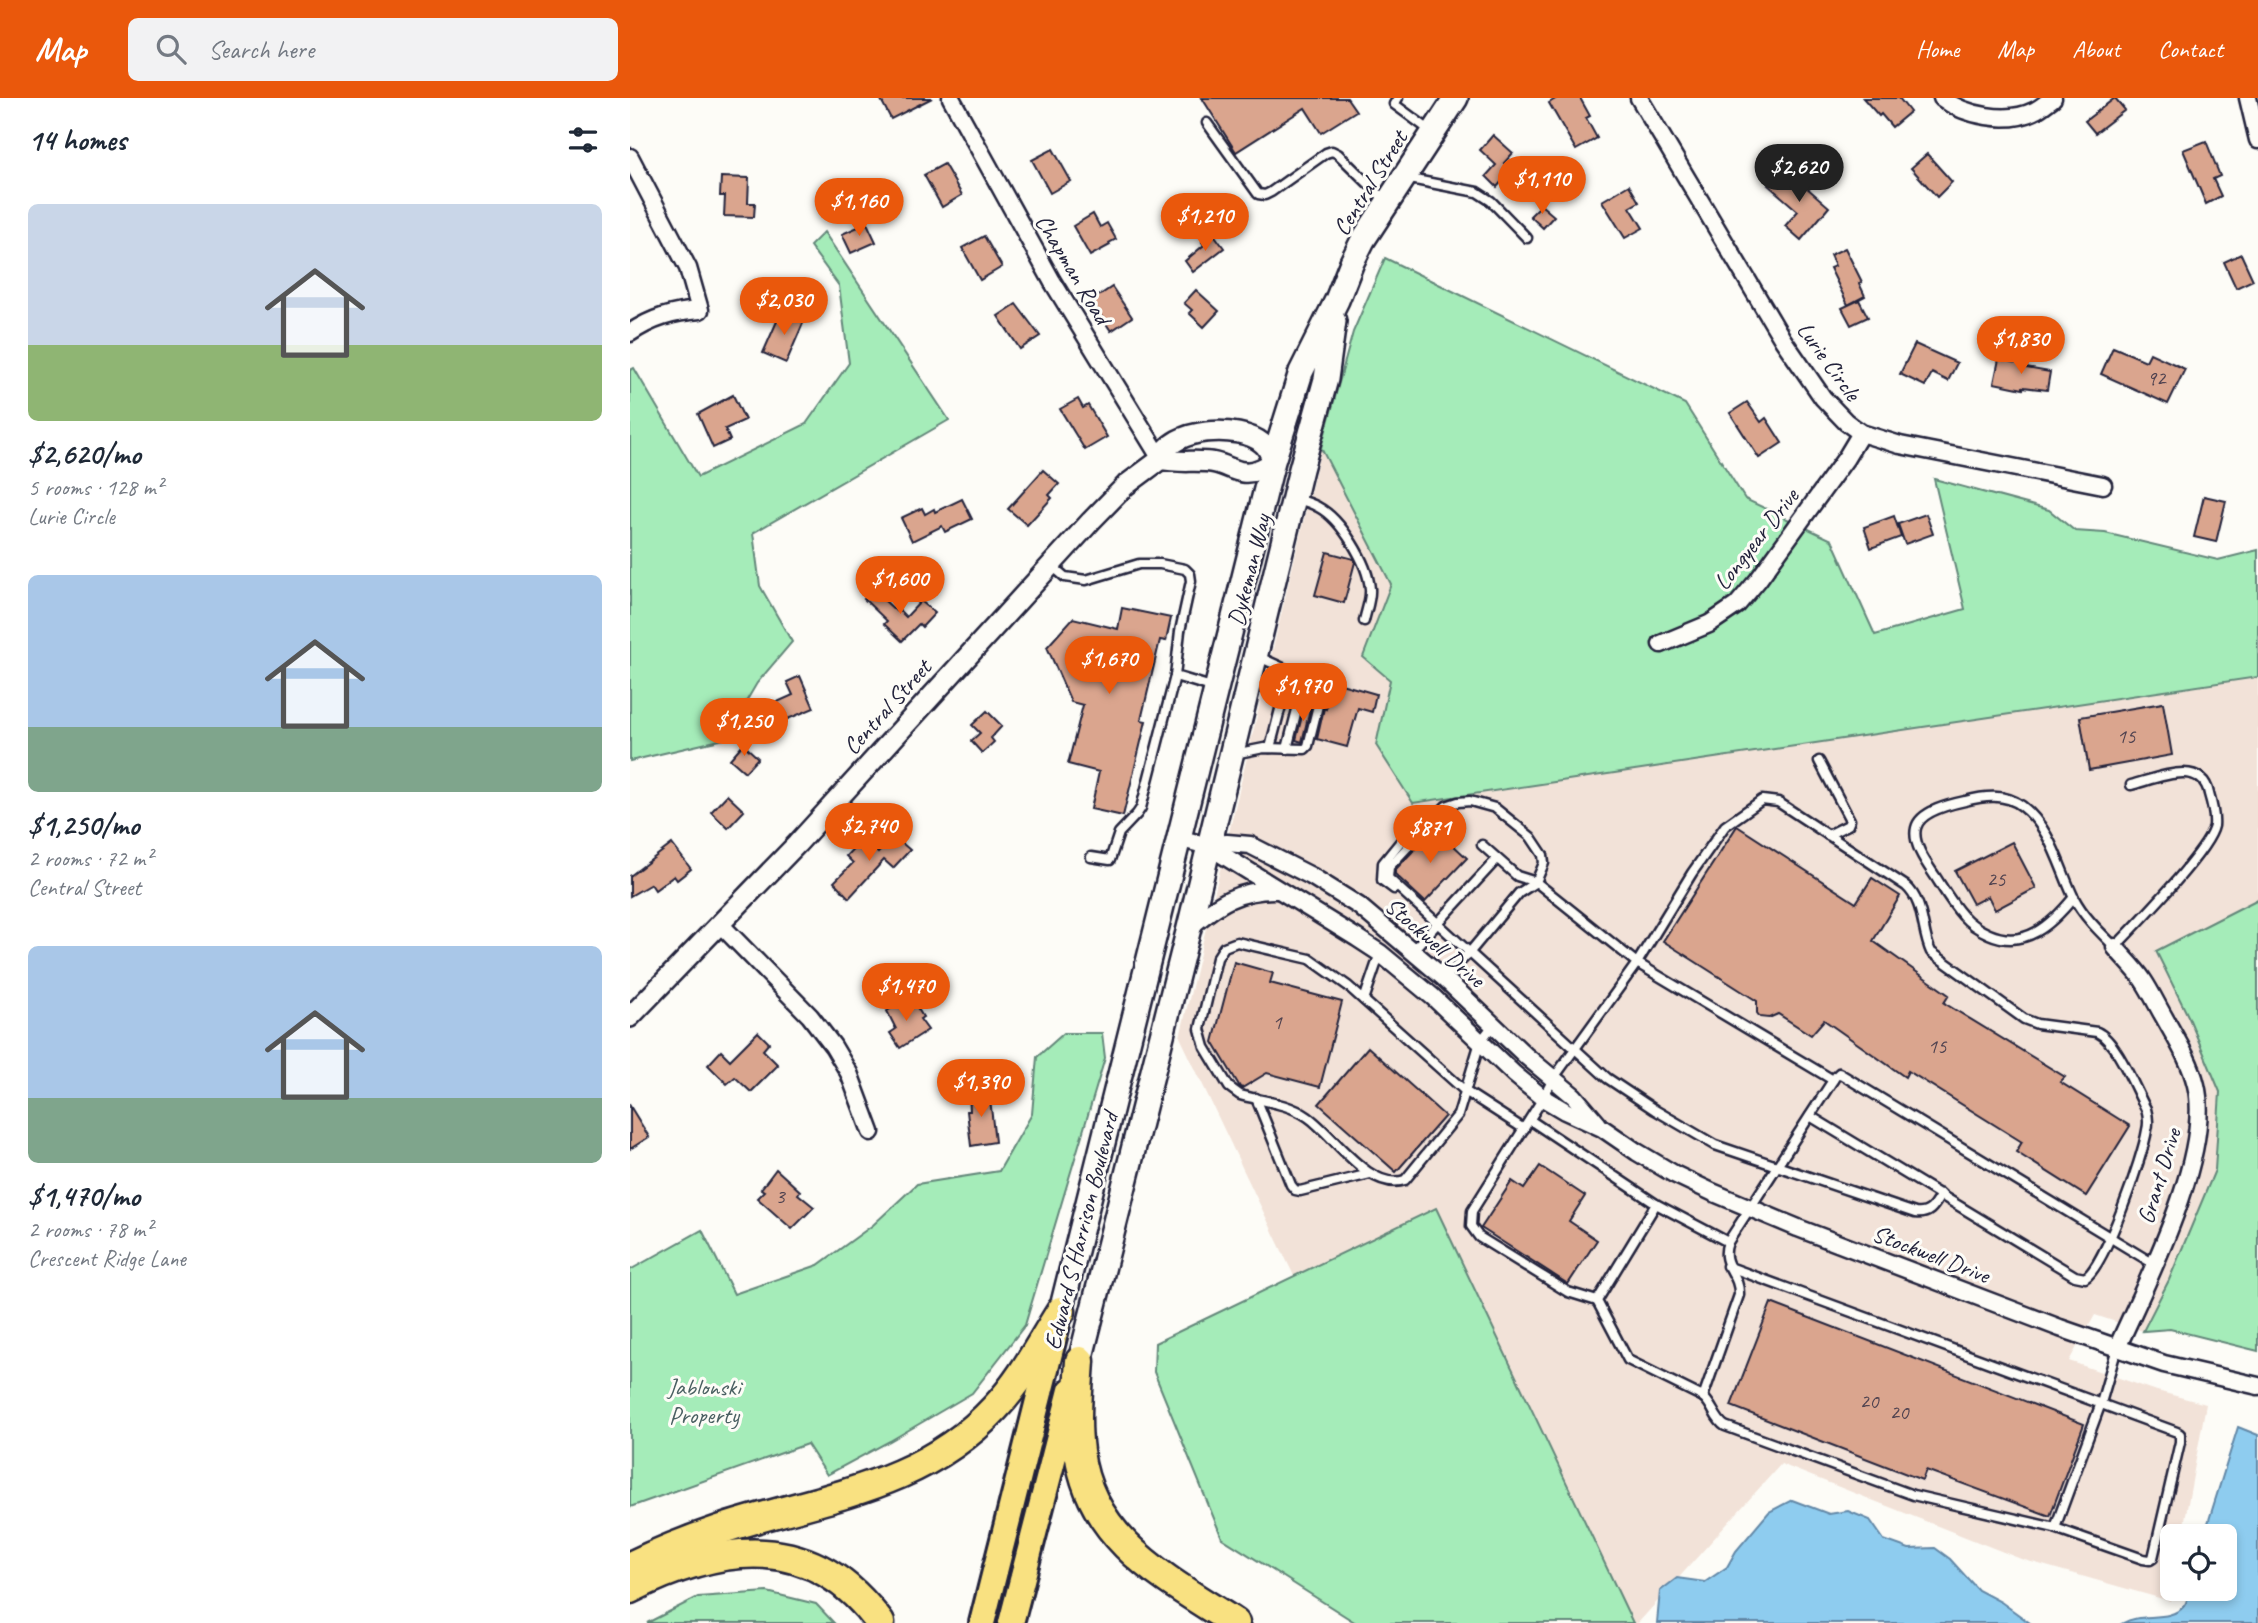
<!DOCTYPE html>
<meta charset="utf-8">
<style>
body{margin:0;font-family:Caveat,sans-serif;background:#f2f2f3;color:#1f2937;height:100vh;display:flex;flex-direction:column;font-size:26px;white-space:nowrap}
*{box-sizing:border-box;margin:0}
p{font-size:23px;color:#747a83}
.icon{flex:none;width:38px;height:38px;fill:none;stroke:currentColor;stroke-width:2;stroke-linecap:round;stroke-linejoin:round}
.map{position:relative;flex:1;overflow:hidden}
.panel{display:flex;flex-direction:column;background:#fff;width:630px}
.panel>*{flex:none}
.buttons{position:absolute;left:1530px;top:1426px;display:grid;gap:14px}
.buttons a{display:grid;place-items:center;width:77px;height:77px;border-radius:10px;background:#fff;box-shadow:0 4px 10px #0003;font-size:35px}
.price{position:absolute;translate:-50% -60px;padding:0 16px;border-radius:24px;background:#ea580c;color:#fff;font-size:23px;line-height:46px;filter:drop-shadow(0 2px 4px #0008)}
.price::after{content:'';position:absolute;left:50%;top:42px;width:21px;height:16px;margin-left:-10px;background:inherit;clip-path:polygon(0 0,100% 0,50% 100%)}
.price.current{background:#222;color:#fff}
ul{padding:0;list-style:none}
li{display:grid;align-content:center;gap:14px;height:371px;padding:0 28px}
li span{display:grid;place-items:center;height:217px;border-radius:10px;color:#555}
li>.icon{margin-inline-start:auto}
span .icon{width:126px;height:126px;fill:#fffc;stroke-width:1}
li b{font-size:30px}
h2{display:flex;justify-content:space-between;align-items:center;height:84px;padding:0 28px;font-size:30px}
header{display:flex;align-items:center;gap:42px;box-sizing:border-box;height:98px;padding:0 35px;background:#ea580c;color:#fff}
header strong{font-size:33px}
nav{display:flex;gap:38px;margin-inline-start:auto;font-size:24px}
.search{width:490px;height:63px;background:#f2f2f3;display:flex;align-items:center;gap:18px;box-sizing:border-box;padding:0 24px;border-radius:10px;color:#747a83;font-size:26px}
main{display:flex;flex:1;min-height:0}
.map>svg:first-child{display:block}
</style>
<header>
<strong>Map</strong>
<div class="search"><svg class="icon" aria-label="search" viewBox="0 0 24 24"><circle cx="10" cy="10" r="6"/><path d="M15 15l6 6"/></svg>Search here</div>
<nav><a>Home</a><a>Map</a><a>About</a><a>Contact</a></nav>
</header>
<main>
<section class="panel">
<h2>14 homes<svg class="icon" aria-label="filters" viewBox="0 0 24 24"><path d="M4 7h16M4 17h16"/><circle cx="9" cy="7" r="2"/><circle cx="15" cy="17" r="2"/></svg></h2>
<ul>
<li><span style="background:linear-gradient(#c9d6e8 65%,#8fb573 0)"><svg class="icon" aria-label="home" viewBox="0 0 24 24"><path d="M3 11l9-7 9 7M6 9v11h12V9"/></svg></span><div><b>$2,620/mo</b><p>5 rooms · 128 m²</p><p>Lurie Circle</p></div></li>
<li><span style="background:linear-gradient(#a9c7e8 70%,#7fa58c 0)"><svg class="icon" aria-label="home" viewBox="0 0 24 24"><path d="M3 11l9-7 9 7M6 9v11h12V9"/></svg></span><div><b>$1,250/mo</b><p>2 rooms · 72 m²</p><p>Central Street</p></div></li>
<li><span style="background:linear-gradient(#a9c7e8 70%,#7fa58c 0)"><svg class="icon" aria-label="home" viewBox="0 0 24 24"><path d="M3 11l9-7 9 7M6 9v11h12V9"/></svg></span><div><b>$1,470/mo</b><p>2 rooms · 78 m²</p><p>Crescent Ridge Lane</p></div></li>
</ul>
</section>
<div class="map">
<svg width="1628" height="1525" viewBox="0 0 1628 1525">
<rect width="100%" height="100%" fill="#fdfcf7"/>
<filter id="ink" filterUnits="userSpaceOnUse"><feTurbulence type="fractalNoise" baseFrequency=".0143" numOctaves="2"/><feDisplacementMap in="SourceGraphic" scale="14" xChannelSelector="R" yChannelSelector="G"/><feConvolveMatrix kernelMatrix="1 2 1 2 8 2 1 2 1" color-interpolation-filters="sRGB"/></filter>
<g filter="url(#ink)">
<!-- built -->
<path fill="#f2e2d8" d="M691 350 868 692 1628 579V971L1539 1182 1513 1233 1465 1217 1439 1263 1527 1293 1576 1306 1552 1438H1542V1491L1540 1503 1391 1461 1151 1366 1008 1525H1003L806 1110 664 1178 550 939Z"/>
<!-- green -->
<g fill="#a5ecb9" stroke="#64877a" stroke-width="2">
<path d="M194 134 319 322 123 435 130 488 162 544 127 585 94 641 0 663V272L4 270 68 379 176 326 219 265 209 188 180 148Z"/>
<path d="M755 160 1055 306 1115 401 1202 442 1245 537 1335 511 1304 381 1419 412 1445 433 1475 435 1588 462 1628 452V579L783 705 746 647 760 582 733 559 761 486 691 350 723 234Z"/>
<path d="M1628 801V1253L1540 1231 1513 1233 1539 1182 1585 1072 1590 994 1559 920 1526 853Z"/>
<path d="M434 935H472L475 960 395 1227 342 1295 260 1343 197 1377 177 1346 0 1409V1172L72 1132 104 1196 188 1167 243 1127 287 1086 369 1073 402 1016 407 959Z"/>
<path d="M806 1110 1003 1525H726L592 1440 524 1274 525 1245Z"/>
<path d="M137 1494 186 1506 204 1525H17L68 1499Z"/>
</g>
<!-- water -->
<g fill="#8eccef" stroke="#6388a7" stroke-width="2">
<path d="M1608 1329 1628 1337V1525H1493C1511 1514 1540 1525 1554 1508 1557 1504 1559 1496 1560 1491H1594V1438H1574Z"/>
<path d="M1162 1402 1199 1416 1218 1413 1240 1422 1254 1442 1279 1451 1305 1450 1320 1461 1348 1492 1371 1504 1400 1525H1027L1030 1493 1047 1480 1075 1484 1097 1469 1106 1453 1139 1414Z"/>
</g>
<!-- building -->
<g fill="#daa58e" stroke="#22223b" stroke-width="2">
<path d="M250 0H302L261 21Z"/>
<path d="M572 0H717L726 13 691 35 675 10 606 54Z"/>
<path d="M927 0H950L960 18 956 20 967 40 946 52 919 5Z"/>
<path d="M1233 0H1269L1280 14 1262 29 1251 16 1249 18Z"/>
<path d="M1485 0 1495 12 1465 35 1455 23Z"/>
<path d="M863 37 883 55 874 65 882 72 867 89 856 78 866 67 850 52Z"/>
<path d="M1576 43 1590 78 1583 81 1591 98 1576 106 1553 52Z"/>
<path d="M423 51 441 83 420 95 402 62Z"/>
<path d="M1297 56 1322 84 1307 99 1281 70Z"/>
<path d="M314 66 332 97 312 109 294 77Z"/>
<path d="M1151 72 1166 86 1168 82 1199 109 1171 142 1155 128 1168 113 1138 87Z"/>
<path d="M91 79 119 80 118 105H125L124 119 94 118 95 98H90Z"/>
<path d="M999 87 1009 104 1000 109 1013 130 995 140 972 103Z"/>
<path d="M911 107 924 118 913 130 900 118Z"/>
<path d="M463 116 470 129 477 125 486 141 479 145 480 147 460 158 443 128Z"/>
<path d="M237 125 246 144 221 155 212 136Z"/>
<path d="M583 135 594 150 563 174 555 163 574 147 572 144Z"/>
<path d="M354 138 372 169 350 182 332 150Z"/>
<path d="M1215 150 1232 184 1229 185 1235 198 1218 207 1200 170 1205 168 1200 157Z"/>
<path d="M1611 156 1623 182 1606 190 1594 164Z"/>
<path d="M482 189 502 219 481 233 461 203Z"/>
<path d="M566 192 589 213 574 229 559 215 562 212 554 205Z"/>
<path d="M1229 202 1238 219 1221 227 1212 210Z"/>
<path d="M386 206 410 238 390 251 368 218Z"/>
<path d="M151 214 174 223 156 265 133 255Z"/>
<path d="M1285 246 1327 265 1318 283 1302 275 1295 288 1270 276Z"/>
<path d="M1483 249 1516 263 1520 255 1555 271 1538 306 1471 276Z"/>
<path d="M1369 261 1397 267 1396 270 1420 274 1417 292 1393 289V291L1364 285Z"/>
<path d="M103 297 115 322 95 331 100 342 83 350 68 316Z"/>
<path d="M448 301 453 310 458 307 477 339 455 352 430 311Z"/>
<path d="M1117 304 1131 324 1136 320 1152 345 1129 360 1100 315Z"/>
<path d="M413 372 429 386 419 397 422 400 397 427 378 411Z"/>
<path d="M1574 398 1596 403 1586 444 1564 439Z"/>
<path d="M332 401 342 421 315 434 312 428 282 443 271 420 292 410 295 416 304 411 305 414Z"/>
<path d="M1296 416 1303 436 1275 446 1268 426Z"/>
<path d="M1264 418 1271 439 1241 450 1234 429Z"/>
<path d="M697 454 724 461 725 464 714 505 685 497Z"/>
<path d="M243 492 266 513 268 511 276 519 291 503 305 515 292 529 289 526 272 543 254 526 257 523 234 501Z"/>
<path d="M492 510 541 520 536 543 530 542 511 622 516 623 493 718 461 711 469 674 438 666 453 607 441 604 417 549 443 520 488 531Z"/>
<path d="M170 578 184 610 153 623 145 605 163 597 157 584Z"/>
<path d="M704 584 746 596 742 614 728 610 717 649 687 641 694 610 696 611Z"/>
<path d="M1533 605 1542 657 1459 672 1450 619Z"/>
<path d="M675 606 681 607 672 644 666 642Z"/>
<path d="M357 613 372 628 361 640 364 644 352 655 341 643 350 635 342 627Z"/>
<path d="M113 646 128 660 115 674 100 661Z"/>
<path d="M97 697 114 713 98 730 81 714Z"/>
<path d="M1107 728 1226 805 1242 780 1270 798 1243 843 1319 897 1314 905 1435 979 1430 984 1500 1028 1456 1098 1386 1054 1392 1044 1278 973 1275 979 1194 922 1181 937 1148 916 1139 920 1130 919 1127 915V903L1033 843Z"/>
<path d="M805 730 837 760 795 804 765 776V772Z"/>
<path d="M264 738 280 752 263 770 254 762 219 800 204 784 223 765 216 758 233 740 248 755Z"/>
<path d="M1382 744 1406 790 1365 812 1358 798 1343 806 1325 773Z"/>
<path d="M42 746 61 771 47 782 44 778 25 792 21 786 0 798V778Z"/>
<path d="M604 864 643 875 640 885 712 904 690 989 637 975 612 990 610 989 583 944Z"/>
<path d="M276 901 281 908 285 906 293 919 290 921 298 932 270 950 260 935 266 931 257 913Z"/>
<path d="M128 934 139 945 133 952 148 967 121 994 105 979 97 986 78 967 91 953 100 962Z"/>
<path d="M738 949 815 1018 766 1074 689 1006Z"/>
<path d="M359 992 365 1044 341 1048 337 1013H340L339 994Z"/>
<path d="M0 1008 19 1039 0 1051Z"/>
<path d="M910 1068 955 1098 939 1123 967 1142 938 1186 851 1130 882 1083 894 1091Z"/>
<path d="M146 1071 170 1093 168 1096 184 1109 162 1131 127 1100 134 1093 131 1091Z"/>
<path d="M1141 1205 1454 1326 1420 1418 1296 1372 1292 1382 1101 1308Z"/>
</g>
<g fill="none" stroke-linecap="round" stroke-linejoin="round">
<defs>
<g id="service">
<path d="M768 0 764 6 802 34"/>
<path d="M577 25 628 96 635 97 641 94 696 55 702 53 708 56 757 104"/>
<path d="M775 80 847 94 861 103 897 140"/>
<path d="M667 401C674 403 681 405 688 409 711 421 738 465 740 491 741 501 736 513 734 523"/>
<path d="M421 467 435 479 456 482 509 466H530L555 471 560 476 561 483 550 533 545 578 585 590"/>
<path d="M640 650 660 573"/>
<path d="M657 651 675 580"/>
<path d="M604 656 634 650 675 651 678 648 691 595 690 590 686 585 627 558"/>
<path d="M1189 663 1220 722 1218 727 1198 737"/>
<path d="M852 747 887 778 906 784 1007 865 1203 982"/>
<path d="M461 759 480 762 489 735 507 716 511 710 545 578"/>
<path d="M764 791 752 782 753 765 784 727 792 722 803 720"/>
<path d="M1444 799C1422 826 1395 852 1359 836 1350 832 1340 826 1333 818 1322 806 1314 792 1305 778 1297 766 1282 746 1286 730 1290 713 1321 706 1335 703 1354 698 1375 695 1392 708 1421 730 1429 769 1444 800 1454 819 1470 834 1485 849 1505 828 1579 753 1584 728 1585 718 1582 706 1579 696 1572 659 1525 681 1501 687"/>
<path d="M782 853 867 761"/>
<path d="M814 880 840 854 889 795 906 784 914 765 913 757 901 739 865 710 840 703 828 704 816 708 759 769 758 780 977 980 1025 1012 1085 1047 1285 1115C1300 1117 1304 1108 1311 1096"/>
<path d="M734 902 750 855"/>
<path d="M864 926 850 944 828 1017 775 1082C739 1094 704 1037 678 1019 658 1005 632 1003 610 997L599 989 575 949 570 931 587 860 594 849 607 844 680 861 718 888 835 993 894 1031"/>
<path d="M626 1000 661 1087 665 1092 670 1093 740 1076"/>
<path d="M900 1022 1026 1106 1098 1144"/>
<path d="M1026 1106 967 1203 998 1262 1073 1299C1083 1307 1085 1322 1095 1328L1283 1397 1425 1430 1513 1461 1520 1462 1523 1460 1550 1344V1336L1547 1334 1097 1168"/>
<path d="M967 1203 938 1194 849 1139 841 1128 842 1113 913 1000 923 981 1007 865 1062 775 1095 728 1132 702 1148 704 1276 788C1295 805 1291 833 1301 854L1394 921 1407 926 1467 934C1487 943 1505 991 1516 1011 1518 1018 1519 1025 1517 1032 1513 1058 1475 1168 1455 1180L1445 1178 1180 1018"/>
<path d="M1073 1299 1109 1197C1110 1174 1089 1168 1098 1144L1205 979 1209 975 1524 1166"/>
<path d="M1425 1430 1471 1305 1487 1250"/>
</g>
<g id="minor">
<path d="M321 0 422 183 531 361"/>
<path d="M1009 0 1153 242 1193 300 1216 324 1231 335 1270 347 1473 387"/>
<path d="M1312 0C1335 18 1378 26 1404 13 1411 10 1417 4 1423 0"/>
<path d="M1618 0 1628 42"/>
<path d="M0 59 58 170 70 212C43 214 22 220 0 235"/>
<path d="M1031 546 1079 526 1107 507 1128 482 1216 360 1231 335"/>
<path d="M548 740 578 748 727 840 750 855 803 899 884 976 913 1000 935 1013 972 1030 1007 1054 1044 1076 1082 1094 1168 1130 1430 1230 1534 1266 1628 1288"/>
<path d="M578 748 597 745 620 747 681 778 729 808 814 880 896 958 944 998 968 1026"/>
<path d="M91 827 180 918 203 948 219 975 241 1034"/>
<path d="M559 830C588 805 609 791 648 792"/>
<path d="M1485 849C1494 860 1505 870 1513 882 1521 894 1527 907 1534 919 1546 941 1560 962 1566 987 1583 1056 1516 1185 1487 1250"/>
</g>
<g id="tertiary">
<path d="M531 361C540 329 610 326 632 345 638 349 640 357 643 363"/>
<path d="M0 919 167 746 461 423 496 387 531 361C550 366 568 361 586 365 595 367 604 373 613 374 624 375 635 370 643 363"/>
</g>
<g id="secondary">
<path d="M431 1213 622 447 643 363 671 274 707 202 722 164 733 142 826 0"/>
<path d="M450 1263 559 830 671 371 696 281 704 223"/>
</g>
<g id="primary">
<path d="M352 1525 427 1227"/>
<path d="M381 1525 441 1292"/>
</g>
<g id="motorway">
<path d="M450 1263C448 1293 445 1323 449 1353 460 1443 537 1481 605 1525"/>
<path d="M0 1468C29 1454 59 1442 89 1432 188 1399 290 1391 365 1310 392 1282 410 1246 431 1213"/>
<path d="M0 1491C91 1445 183 1432 250 1525"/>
</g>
</defs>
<!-- service casing -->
<use href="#service" stroke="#22223b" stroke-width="13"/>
<!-- minor casing -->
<use href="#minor" stroke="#22223b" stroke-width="21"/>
<!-- tertiary casing -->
<use href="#tertiary" stroke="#22223b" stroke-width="24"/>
<!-- secondary casing -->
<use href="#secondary" stroke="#22223b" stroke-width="28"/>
<!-- primary casing -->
<use href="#primary" stroke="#22223b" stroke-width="30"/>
<!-- motorway casing -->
<use href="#motorway" stroke="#22223b" stroke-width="33"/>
<!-- service -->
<use href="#service" stroke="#fdfcf7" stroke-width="8"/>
<!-- minor -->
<use href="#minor" stroke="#fdfcf7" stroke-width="16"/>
<!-- tertiary -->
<use href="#tertiary" stroke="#fdfcf7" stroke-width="19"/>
<!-- secondary -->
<use href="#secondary" stroke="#fdfcf7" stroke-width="23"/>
<!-- primary -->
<use href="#primary" stroke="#f9e181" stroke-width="24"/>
<!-- motorway -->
<use href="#motorway" stroke="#f9e181" stroke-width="28"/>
</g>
</g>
<g text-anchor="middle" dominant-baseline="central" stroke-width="6" stroke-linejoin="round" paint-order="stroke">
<!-- number labels -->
<g font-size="21" fill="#504350">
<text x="1526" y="280">92</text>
<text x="1496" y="638">15</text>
<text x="1366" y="781">25</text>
<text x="647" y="924">1</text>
<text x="1307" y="948">15</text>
<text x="150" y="1098">3</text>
<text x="1239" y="1303">20</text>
<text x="1269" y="1314">20</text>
</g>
<!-- street labels -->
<g font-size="24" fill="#22223b" stroke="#fdfcf7">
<text transform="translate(740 85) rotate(-58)">Central Street</text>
<text transform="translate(443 171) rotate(59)">Chapman Road</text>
<text transform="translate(1199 263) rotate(54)">Lurie Circle</text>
<text transform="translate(1126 441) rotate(-52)">Longyear Drive</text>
<text transform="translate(619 472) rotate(-76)">Dykeman Way</text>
<text transform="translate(257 609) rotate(-48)">Central Street</text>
<text transform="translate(805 844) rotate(41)">Stockwell Drive</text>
<text transform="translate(1529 1078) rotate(-73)">Grant Drive</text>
<text transform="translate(451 1133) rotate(-76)">Edward S Harrison Boulevard</text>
<text transform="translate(1301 1156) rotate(21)">Stockwell Drive</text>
</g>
<!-- park labels -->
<g font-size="24" fill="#495f61" stroke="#fdfcf7">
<text x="74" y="1289">Jablonski<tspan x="74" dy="28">Property</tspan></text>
</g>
</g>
</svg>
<div class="buttons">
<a><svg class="icon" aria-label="locate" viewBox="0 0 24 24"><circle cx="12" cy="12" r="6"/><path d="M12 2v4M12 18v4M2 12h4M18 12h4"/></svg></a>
</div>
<b class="price current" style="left:1169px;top:106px">$2,620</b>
<b class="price" style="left:912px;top:118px">$1,110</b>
<b class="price" style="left:229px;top:140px">$1,160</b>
<b class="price" style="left:575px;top:155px">$1,210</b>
<b class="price" style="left:154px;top:239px">$2,030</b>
<b class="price" style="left:1391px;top:278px">$1,830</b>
<b class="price" style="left:270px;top:518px">$1,600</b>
<b class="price" style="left:479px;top:598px">$1,670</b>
<b class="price" style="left:673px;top:625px">$1,970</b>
<b class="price" style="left:114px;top:660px">$1,250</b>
<b class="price" style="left:239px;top:765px">$2,740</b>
<b class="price" style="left:800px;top:767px">$871</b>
<b class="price" style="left:276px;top:925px">$1,470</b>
<b class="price" style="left:351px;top:1021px">$1,390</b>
</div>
</main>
